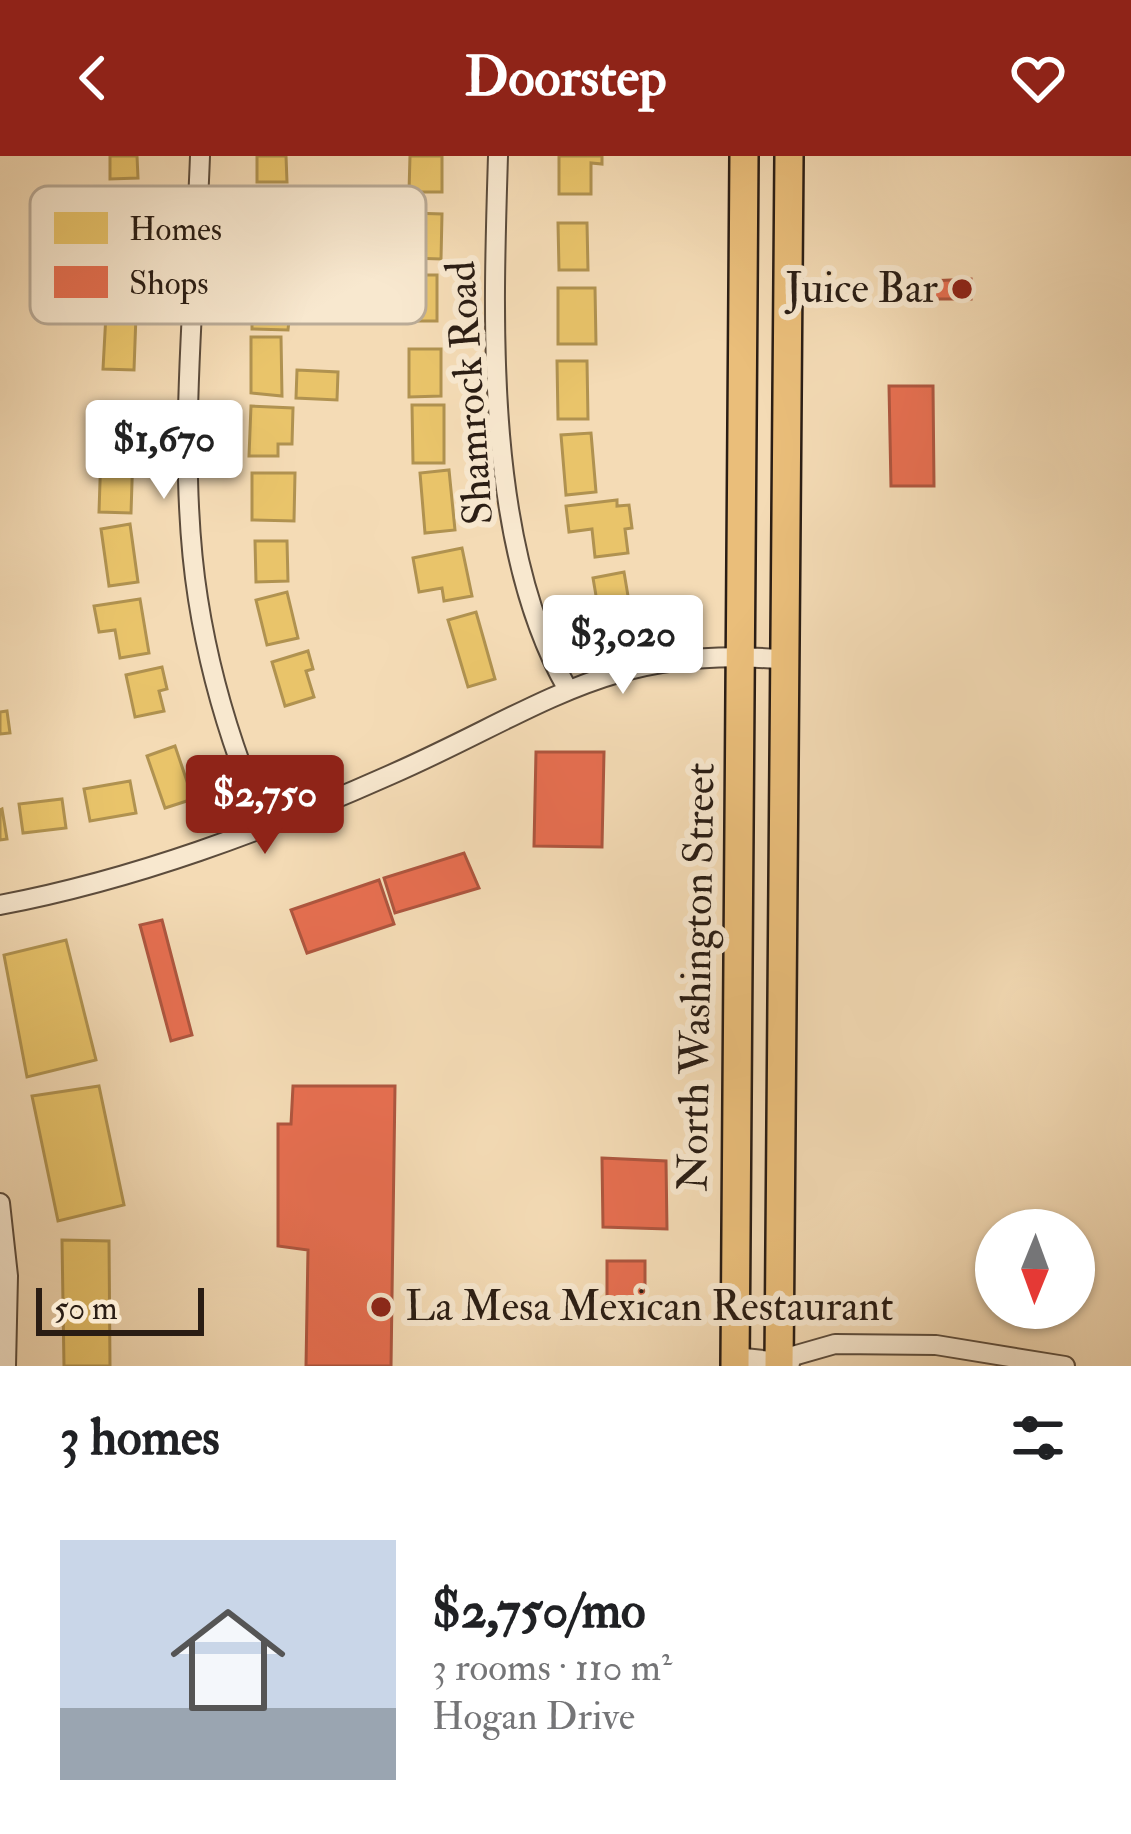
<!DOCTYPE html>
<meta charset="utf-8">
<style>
body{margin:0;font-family:"IM FELL Double Pica",serif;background:#f6f6f6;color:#202124;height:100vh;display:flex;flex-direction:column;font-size:45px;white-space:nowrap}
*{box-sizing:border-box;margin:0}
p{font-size:39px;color:#757577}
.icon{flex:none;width:66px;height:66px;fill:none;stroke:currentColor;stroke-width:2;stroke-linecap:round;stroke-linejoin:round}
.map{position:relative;height:1210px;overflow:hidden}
.details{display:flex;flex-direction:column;background:#fff;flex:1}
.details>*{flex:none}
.needle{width:78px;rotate:181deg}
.controls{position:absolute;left:975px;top:1053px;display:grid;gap:24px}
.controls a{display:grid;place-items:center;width:120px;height:120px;border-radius:50%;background:#fff;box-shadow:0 3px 9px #0004;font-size:60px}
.scale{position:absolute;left:36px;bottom:30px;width:168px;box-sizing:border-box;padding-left:12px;border:6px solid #2a1d14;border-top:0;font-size:33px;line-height:42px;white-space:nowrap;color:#2a1d14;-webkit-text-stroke:9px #f8e8cf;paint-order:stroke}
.price{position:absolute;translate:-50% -102px;padding:0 27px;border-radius:12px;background:#fff;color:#222;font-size:39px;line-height:78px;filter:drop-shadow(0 3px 6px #0008)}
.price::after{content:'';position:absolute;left:50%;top:72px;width:36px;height:27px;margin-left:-18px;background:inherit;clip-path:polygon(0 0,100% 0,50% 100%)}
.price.selected{background:#8f2418;color:#fff}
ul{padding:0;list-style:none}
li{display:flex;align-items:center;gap:36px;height:300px;padding:0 60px}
li span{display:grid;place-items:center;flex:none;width:336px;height:240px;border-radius:0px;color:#555}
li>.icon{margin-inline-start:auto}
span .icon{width:144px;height:144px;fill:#fffc;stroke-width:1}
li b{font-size:51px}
h2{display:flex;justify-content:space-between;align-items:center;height:144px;padding:0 60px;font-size:51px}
header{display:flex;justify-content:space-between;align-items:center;height:156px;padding:0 60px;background:#8f2418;color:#fff;font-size:54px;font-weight:700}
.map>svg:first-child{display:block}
</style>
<header><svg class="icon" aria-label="back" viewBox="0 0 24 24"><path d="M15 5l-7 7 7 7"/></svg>Doorstep<svg class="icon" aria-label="heart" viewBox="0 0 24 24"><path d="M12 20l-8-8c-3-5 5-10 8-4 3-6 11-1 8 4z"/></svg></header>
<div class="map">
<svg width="1131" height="1210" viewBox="0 0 1131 1210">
<rect width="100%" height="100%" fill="#f4dbb5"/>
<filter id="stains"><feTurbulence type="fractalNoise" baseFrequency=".00167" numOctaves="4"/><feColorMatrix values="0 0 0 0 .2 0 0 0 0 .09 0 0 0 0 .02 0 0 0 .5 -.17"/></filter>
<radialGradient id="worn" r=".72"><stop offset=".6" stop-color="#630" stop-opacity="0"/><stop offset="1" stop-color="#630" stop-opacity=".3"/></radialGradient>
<!-- homes -->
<g fill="#e9c46a" stroke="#b09250" stroke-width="3">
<path d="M110 0H137L138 22 110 23Z"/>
<path d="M257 0H286L287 26H257Z"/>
<path d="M410 0H442V36H409Z"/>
<path d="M559 0H602V8L591 7V38H559Z"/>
<path d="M411 57 442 58 441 103 410 102Z"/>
<path d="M558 67H587L588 114H559Z"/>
<path d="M252 119H307L301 164H289L288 174 252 173Z"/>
<rect x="398" y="119" width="39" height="46"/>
<path d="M558 132H595L596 188H558Z"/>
<path d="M106 158 136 159 134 214 103 213Z"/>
<path d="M251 181H281L282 240 251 237Z"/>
<path d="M409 193H441V240L409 241Z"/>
<path d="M557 205H587L588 263H558Z"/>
<path d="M297 214 338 216 337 244 296 242Z"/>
<path d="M412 249H444V307H413Z"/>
<path d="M251 250 293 252 292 288H278V300H249Z"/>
<path d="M591 277 596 336 566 339 561 279Z"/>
<path d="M101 296H133L131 357 99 356Z"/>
<path d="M449 314 455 374 425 377 420 317Z"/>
<path d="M252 317H295L294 365 252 364Z"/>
<path d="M617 344V350L629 349 632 372 625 373 628 397 595 401 592 373 569 376 566 350Z"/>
<path d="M130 368 138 426 109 430 101 373Z"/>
<path d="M255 385H287L288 425 256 426Z"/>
<path d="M462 392 472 440 444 445 442 432 419 436 413 402Z"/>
<path d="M624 416 632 464 601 469 593 422Z"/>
<path d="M287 436 298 482 267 489 256 444Z"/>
<path d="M140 443 149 497 120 502 115 474 99 476 94 450Z"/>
<path d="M476 456 495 523 468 531 448 464Z"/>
<path d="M308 495 313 513 306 515 314 541 285 550 272 506Z"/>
<path d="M162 511 167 533 159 535 164 555 135 561 126 519Z"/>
<path d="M7 555 10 577 0 578V556Z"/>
<path d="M175 590 193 643 165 652 147 600Z"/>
<path d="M130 625 136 657 90 665 84 633Z"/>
<path d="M62 643 66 672 23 677 19 648Z"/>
<path d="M2 653 7 683 0 684V654Z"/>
<path d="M66 784 96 904 27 921 4 799Z"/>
<path d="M99 930 124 1049 58 1065 32 940Z"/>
<path d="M62 1084 109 1085 110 1210H64Z"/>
</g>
<!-- shops -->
<g fill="#e76f51" stroke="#ae563f" stroke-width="3">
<path d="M971 123V143H930V125Z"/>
<path d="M889 230H933L934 330H891Z"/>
<path d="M536 596H604L602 691 534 690Z"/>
<path d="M464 697 479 732 395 757 384 722Z"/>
<path d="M379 724 394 768 307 797 291 754Z"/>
<path d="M162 764 192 879 171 885 140 769Z"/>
<path d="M293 930H395L391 1210H306L308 1094 278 1090V968H291Z"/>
<path d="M602 1002 666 1005 667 1073 603 1071Z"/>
<path d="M607 1105H645V1153L607 1154Z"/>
</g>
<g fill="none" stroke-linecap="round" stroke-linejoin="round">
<defs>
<g id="street">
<path d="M200 0C195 141 176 304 198 443 210 520 235 601 266 672"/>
<path d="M498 0C493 163 484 387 567 532"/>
<path d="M0 749C136 723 264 675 390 619 539 554 612 486 787 504"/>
<path d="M0 1047 8 1120 6 1210"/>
<path d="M735 1201 790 1207"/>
<path d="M779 1204 835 1188 936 1189 1065 1210"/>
</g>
<g id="primary">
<path d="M735 1210 744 0"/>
<path d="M779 1210 789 0"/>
</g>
</defs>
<!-- street casing -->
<use href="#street" stroke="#5c4c3c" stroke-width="22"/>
<!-- primary casing -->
<use href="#primary" stroke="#2a1d14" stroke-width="32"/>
<!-- street -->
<use href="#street" stroke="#f8e8cf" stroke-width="18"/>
<!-- primary -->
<use href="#primary" stroke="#eabe7a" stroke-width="27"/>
</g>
<!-- markers -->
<g fill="#8f2418" stroke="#f8e8cf" stroke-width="4.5">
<circle cx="962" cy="133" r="12"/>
<circle cx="381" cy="1151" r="12"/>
</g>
<g text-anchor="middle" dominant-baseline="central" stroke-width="12" stroke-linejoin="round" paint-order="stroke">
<!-- poi labels -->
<g font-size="42" fill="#2a1d14" stroke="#f8e8cf" text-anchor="end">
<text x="938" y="133">Juice Bar</text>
<text x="405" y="1151" text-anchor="start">La Mesa Mexican Restaurant</text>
</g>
<!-- street labels -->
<g font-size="42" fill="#2a1d14" stroke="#f8e8cf">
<text transform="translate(470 237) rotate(-94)">Shamrock Road</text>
<text transform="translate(697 821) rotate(-89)">North Washington Street</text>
</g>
</g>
<!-- legend -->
<rect x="30" y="30" width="396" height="138" rx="18" fill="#f8e8cf" stroke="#baab97" stroke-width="3"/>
<rect x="54" y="56" width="54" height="32" fill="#e9c46a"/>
<rect x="54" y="110" width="54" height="32" fill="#e76f51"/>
<g font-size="33" fill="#2a1d14">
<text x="129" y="84">Homes</text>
<text x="129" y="138">Shops</text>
</g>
<rect width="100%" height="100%" filter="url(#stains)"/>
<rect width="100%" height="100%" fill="url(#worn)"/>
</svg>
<div class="controls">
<a><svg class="needle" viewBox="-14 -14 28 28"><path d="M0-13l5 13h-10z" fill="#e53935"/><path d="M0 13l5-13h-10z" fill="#757577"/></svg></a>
</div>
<div class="scale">50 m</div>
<b class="price" style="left:164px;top:346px">$1,670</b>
<b class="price" style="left:623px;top:541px">$3,020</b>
<b class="price selected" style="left:265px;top:701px">$2,750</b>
</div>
<section class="details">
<h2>3 homes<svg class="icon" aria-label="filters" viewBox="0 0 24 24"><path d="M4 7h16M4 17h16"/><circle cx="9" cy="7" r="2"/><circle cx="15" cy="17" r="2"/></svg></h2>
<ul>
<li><span style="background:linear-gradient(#c9d6e8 70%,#9aa5b1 0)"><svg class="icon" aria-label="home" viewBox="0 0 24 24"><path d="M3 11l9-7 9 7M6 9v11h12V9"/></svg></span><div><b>$2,750/mo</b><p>3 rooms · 110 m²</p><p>Hogan Drive</p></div></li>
</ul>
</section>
